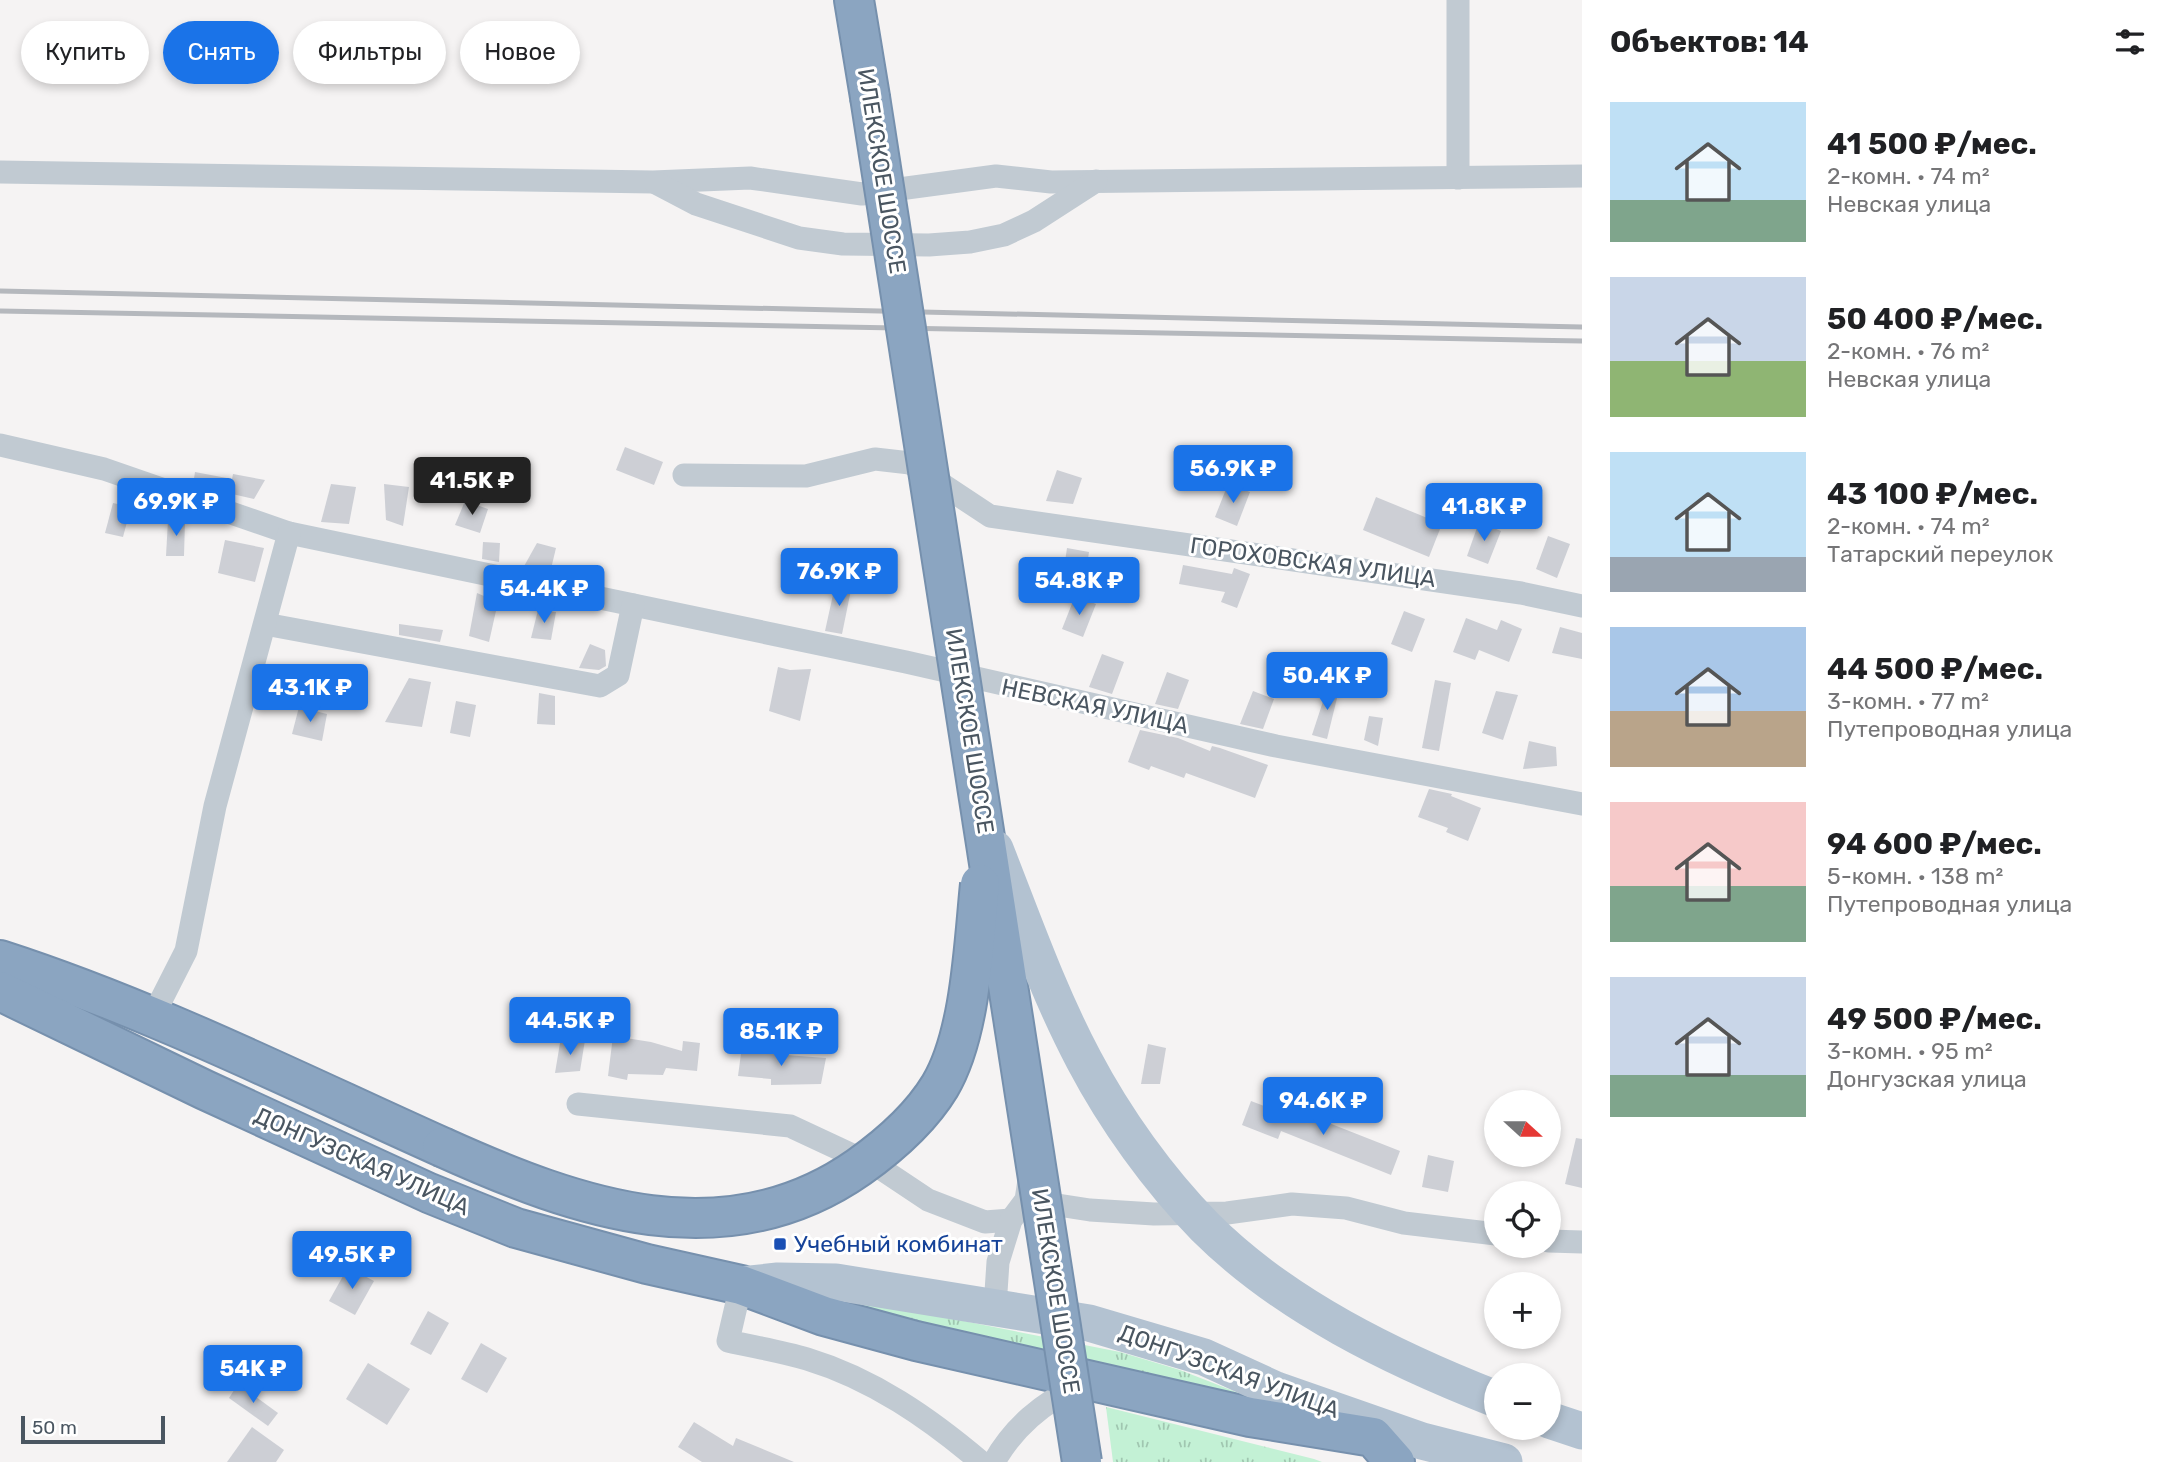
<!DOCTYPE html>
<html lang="ru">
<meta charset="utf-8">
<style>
body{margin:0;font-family:Rubik,sans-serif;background:#f6f6f6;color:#202124;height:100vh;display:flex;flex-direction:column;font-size:26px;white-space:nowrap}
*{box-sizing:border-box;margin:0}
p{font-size:23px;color:#757577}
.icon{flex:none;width:38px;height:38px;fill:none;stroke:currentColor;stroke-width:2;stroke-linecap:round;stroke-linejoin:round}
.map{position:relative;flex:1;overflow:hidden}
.drawer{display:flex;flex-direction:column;background:#fff;width:595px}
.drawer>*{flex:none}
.guide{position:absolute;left:21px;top:21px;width:665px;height:63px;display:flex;gap:14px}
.needle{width:46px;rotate:111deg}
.buttons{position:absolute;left:1484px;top:1090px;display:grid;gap:14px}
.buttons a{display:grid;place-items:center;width:77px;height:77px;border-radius:50%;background:#fff;box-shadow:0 4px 10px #0003;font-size:35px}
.scale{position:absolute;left:21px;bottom:18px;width:144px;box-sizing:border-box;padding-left:7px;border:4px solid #4a5661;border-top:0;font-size:19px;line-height:24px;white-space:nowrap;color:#4a5661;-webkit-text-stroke:5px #fff;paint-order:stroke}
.price{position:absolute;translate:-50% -60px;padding:0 16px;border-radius:7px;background:#1a73e8;color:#fff;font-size:23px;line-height:46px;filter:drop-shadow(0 2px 4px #0008)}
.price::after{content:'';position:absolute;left:50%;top:42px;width:21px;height:16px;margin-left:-10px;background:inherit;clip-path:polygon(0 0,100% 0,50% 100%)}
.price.selected{background:#222;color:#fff}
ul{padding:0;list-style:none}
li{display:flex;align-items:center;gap:21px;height:175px;padding:0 28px}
li span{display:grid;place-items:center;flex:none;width:196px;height:140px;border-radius:0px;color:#555}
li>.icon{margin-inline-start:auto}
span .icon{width:84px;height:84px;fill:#fffc;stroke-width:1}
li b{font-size:30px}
h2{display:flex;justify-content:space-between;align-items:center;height:84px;padding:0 28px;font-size:30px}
.chip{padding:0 24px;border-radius:32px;background:#fff;box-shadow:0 4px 10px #0003;font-size:24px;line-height:63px}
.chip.selected{background:#1a73e8;color:#fff}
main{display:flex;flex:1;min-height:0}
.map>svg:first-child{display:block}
</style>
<main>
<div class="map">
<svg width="1582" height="1462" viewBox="0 0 1582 1462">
<defs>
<pattern id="grass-tufts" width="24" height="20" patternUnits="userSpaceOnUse" patternTransform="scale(1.75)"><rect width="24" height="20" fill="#c3f1d5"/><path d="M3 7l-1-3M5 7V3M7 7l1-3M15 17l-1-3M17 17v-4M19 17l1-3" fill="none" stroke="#a0c6b0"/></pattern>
</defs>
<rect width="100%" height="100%" fill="#f5f3f3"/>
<!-- grass -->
<g fill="url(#grass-tufts)">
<path d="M847 1298 1120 1352 1180 1370 1287 1412 843 1312Z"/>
<path d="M1106 1407 1314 1459 1322 1462H1113Z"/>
</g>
<!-- building -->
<g fill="#cdcfd5">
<path d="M625 447 663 462 654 485 616 470Z"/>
<path d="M1057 470 1082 478 1073 504 1046 501Z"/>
<path d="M195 472 232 479 233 474 265 480 254 499 193 485Z"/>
<path d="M331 484 356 487 349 524 321 522Z"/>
<path d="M384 484 409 487 403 526 386 520Z"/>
<path d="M1228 484 1250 492 1237 526 1215 517Z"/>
<path d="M1376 497 1442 524 1429 557 1363 530Z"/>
<path d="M465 501 488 509 480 533 455 525Z"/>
<path d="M113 503 131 507 123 537 105 533Z"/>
<path d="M168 520 185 521 184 556H166Z"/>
<path d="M1479 522 1501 531 1488 564 1467 556Z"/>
<path d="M1548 536 1570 544 1557 578 1536 569Z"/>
<path d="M225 540 264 548 255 582 218 573Z"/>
<path d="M483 542 500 543 499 562 482 559Z"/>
<path d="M537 543 556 548 550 573 523 568Z"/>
<path d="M1067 548 1089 552 1085 579 1063 575Z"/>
<path d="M1183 565 1232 574 1234 568 1250 574 1237 608 1221 602 1225 592 1179 584Z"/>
<path d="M836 581 852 585 842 634 825 631Z"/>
<path d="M477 593 498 602 489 642 469 636Z"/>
<path d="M1075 596 1096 604 1083 637 1062 629Z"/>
<path d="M538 610 556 612 551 640 531 638Z"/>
<path d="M1404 611 1425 619 1412 652 1391 644Z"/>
<path d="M1466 618 1497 630 1501 620 1522 629 1509 662 1479 650 1475 660 1453 652Z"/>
<path d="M399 624 443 630 440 642 399 635Z"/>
<path d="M1560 627 1582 633V659L1552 653Z"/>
<path d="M590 644 605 650 606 666 599 670 579 668Z"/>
<path d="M1102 654 1124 662 1112 694 1089 687Z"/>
<path d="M778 667 790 670 811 669 800 721 769 711Z"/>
<path d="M1167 672 1189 680 1178 709 1155 704Z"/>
<path d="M409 678 431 682 422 727 385 722Z"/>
<path d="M1435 680 1451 683 1439 751 1422 748Z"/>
<path d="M1329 683 1340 686 1327 739 1312 735Z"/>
<path d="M1253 691 1274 699 1263 729 1240 724Z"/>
<path d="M1496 691 1518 695 1503 740 1482 733Z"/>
<path d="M539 693 555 696V725L537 724Z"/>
<path d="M456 701 476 705 470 737 450 733Z"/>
<path d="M299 707 327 714 322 741 292 734Z"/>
<path d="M1369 716 1383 718 1378 746 1364 740Z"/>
<path d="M1140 730 1178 738 1210 751 1212 746 1220 748 1268 765 1255 798 1186 773 1184 778 1151 766 1149 770 1128 762Z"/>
<path d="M1529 741 1556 747 1557 766 1523 769Z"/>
<path d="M1429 789 1452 794 1451 796 1481 808 1468 841 1446 832 1448 828 1418 817Z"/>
<path d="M613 1036 651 1042 682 1051 683 1041 700 1043 697 1071 666 1068 663 1075 628 1074 627 1080 608 1076Z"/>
<path d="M585 1040 580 1071 555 1073 560 1043Z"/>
<path d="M1148 1044 1166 1048 1160 1084H1141Z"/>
<path d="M742 1046 760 1048V1053L826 1058 821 1084 771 1085V1079L738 1076Z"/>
<path d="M1251 1101 1303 1121 1306 1114 1400 1151 1391 1175 1281 1131 1278 1139 1242 1125Z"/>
<path d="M1576 1138 1582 1139V1188L1565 1184Z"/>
<path d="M1428 1155 1454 1161 1448 1192 1422 1187Z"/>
<path d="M348 1267 374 1281 355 1315 329 1301Z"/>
<path d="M428 1311 449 1323 431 1355 410 1344Z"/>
<path d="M481 1343 507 1358 487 1393 461 1379Z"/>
<path d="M368 1363 410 1389 387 1425 346 1399Z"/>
<path d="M238 1384 278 1413 268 1426 229 1398Z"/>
<path d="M694 1422 733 1446 736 1438 794 1462H702L678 1447Z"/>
<path d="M252 1427 284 1450 276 1462H227Z"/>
</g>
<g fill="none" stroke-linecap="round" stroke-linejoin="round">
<defs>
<g id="highway">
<path d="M854 0 870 97"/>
<path d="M0 960C152 1009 297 1082 442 1147"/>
<path d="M0 991 205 1090 429 1193 516 1228 647 1264 741 1285 824 1316 916 1341 1250 1417 1373 1437 1395 1462"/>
</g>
</defs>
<!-- highway casing -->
<use href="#highway" stroke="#7690ad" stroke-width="42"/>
<!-- street -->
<g stroke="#c1cad2" stroke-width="23">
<path d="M1458 0V178"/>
<path d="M0 172 653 182 750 178 862 194 996 176 1051 182 1582 176"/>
<path d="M656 183 696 204 799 238 843 244 929 245 970 242 1004 235 1034 221 1096 181"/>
<path d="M0 445 104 469 289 533 906 662 1276 746 1582 804"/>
<path d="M684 475 806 476 875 459 910 463 990 516 1521 593 1582 606"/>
<path d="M265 624 600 686 618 675 633 605"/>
<path d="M152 1018 186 951 215 806 289 533"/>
<path d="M578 1104 790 1126 880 1168 928 1200 985 1222 1011 1220"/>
<path d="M1032 1201 1090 1210 1154 1214 1227 1213 1292 1204 1346 1208 1404 1223 1496 1234"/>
<path d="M1549 1241 1582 1242"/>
<path d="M741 1285 728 1341C754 1347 781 1351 807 1359 873 1379 929 1418 981 1462"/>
<path d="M995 1307 998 1262 1011 1220 1026 1200 1030 1174"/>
<path d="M994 1462C1013 1428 1043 1402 1078 1387"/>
</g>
<!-- primary -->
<g stroke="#b3c2d1" stroke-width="37">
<path d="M741 1285 778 1281 836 1282 1089 1323 1204 1357 1276 1390 1422 1441 1504 1462"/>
<path d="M1549 1420 1582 1431"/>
</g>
<!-- highway -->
<use href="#highway" stroke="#8ba5c1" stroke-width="38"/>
<!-- rail -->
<g stroke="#b5b8bd" stroke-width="5">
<path d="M0 291 1582 327"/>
<path d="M0 311 1582 341"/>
</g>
<defs>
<g id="highway-bridge">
<path d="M870 97 1082 1462"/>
<path d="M442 1147C577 1208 725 1261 859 1167 890 1145 920 1119 940 1086 971 1034 974 943 980 884"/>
</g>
</defs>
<!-- highway-bridge casing -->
<use href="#highway-bridge" stroke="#7690ad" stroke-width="42" stroke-linecap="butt"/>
<!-- primary-bridge -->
<path stroke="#b3c2d1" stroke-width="37" d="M995 849C1023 920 1048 992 1084 1060 1115 1119 1158 1179 1205 1227 1284 1306 1394 1359 1496 1399"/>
<!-- highway-bridge -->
<use href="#highway-bridge" stroke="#8ba5c1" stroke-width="38"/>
</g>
<!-- markers -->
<rect fill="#1a4fb4" stroke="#fff" stroke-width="2.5" x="773" y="1237" width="14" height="14" rx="3.5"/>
<g text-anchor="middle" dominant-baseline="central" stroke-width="6" stroke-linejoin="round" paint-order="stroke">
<!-- street labels -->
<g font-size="23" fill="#4a5661" stroke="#fff">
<text transform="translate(882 171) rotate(81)">ИЛЕКСКОЕ ШОССЕ</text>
<text transform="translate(1313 562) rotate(8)">ГОРОХОВСКАЯ УЛИЦА</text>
<text transform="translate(1095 706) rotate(12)">НЕВСКАЯ УЛИЦА</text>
<text transform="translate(970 731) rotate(81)">ИЛЕКСКОЕ ШОССЕ</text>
<text transform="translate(362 1161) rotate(24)">ДОНГУЗСКАЯ УЛИЦА</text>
<text transform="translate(1056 1291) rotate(81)">ИЛЕКСКОЕ ШОССЕ</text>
<text transform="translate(1229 1371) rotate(20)">ДОНГУЗСКАЯ УЛИЦА</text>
</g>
<!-- transit labels -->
<g font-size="23" fill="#164399" stroke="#fff" text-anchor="start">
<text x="794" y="1244">Учебный комбинат</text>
</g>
</g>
</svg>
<div class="buttons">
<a><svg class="needle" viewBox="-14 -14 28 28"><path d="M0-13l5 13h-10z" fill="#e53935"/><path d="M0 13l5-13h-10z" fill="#757577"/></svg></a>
<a><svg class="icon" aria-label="locate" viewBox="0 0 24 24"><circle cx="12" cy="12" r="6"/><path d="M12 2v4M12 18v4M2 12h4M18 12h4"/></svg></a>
<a>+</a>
<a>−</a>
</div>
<div class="scale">50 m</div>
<b class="price" style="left:1233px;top:505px">56.9K ₽</b>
<b class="price selected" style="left:472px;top:517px">41.5K ₽</b>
<b class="price" style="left:176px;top:538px">69.9K ₽</b>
<b class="price" style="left:1484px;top:543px">41.8K ₽</b>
<b class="price" style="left:839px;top:608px">76.9K ₽</b>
<b class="price" style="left:1079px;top:617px">54.8K ₽</b>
<b class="price" style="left:544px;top:625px">54.4K ₽</b>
<b class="price" style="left:1327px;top:712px">50.4K ₽</b>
<b class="price" style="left:310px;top:724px">43.1K ₽</b>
<b class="price" style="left:570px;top:1057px">44.5K ₽</b>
<b class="price" style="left:781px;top:1068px">85.1K ₽</b>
<b class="price" style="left:1323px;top:1137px">94.6K ₽</b>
<b class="price" style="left:352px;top:1291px">49.5K ₽</b>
<b class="price" style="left:253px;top:1405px">54K ₽</b>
<div class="guide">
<a class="chip">Купить</a>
<a class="chip selected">Снять</a>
<a class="chip">Фильтры</a>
<a class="chip">Новое</a>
</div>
</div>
<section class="drawer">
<h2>Объектов: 14<svg class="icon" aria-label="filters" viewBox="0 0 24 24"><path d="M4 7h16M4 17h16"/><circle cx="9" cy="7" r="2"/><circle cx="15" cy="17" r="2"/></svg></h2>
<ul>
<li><span style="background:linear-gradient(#bfe0f5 70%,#7fa58c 0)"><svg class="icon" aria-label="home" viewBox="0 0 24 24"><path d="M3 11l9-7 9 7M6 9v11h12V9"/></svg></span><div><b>41 500 ₽/мес.</b><p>2-комн. · 74 m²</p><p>Невская улица</p></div></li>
<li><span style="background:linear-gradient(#c9d6e8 60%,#8fb573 0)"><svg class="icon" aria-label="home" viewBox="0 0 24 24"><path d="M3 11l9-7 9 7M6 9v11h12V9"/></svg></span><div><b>50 400 ₽/мес.</b><p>2-комн. · 76 m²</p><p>Невская улица</p></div></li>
<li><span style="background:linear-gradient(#bfe0f5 75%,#9aa5b1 0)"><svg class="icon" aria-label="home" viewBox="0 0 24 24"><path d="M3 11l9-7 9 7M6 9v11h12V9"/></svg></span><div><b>43 100 ₽/мес.</b><p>2-комн. · 74 m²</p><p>Татарский переулок</p></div></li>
<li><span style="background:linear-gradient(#a9c7e8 60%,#b9a48a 0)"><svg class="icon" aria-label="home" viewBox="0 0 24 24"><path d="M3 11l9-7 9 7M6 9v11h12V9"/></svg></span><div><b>44 500 ₽/мес.</b><p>3-комн. · 77 m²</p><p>Путепроводная улица</p></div></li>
<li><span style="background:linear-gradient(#f6c9c9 60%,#7fa58c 0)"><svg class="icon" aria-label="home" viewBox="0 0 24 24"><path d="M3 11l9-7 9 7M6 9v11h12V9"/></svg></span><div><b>94 600 ₽/мес.</b><p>5-комн. · 138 m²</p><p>Путепроводная улица</p></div></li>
<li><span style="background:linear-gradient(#c9d6e8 70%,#7fa58c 0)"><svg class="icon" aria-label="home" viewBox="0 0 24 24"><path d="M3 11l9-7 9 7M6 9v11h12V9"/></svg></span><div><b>49 500 ₽/мес.</b><p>3-комн. · 95 m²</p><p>Донгузская улица</p></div></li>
</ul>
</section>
</main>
